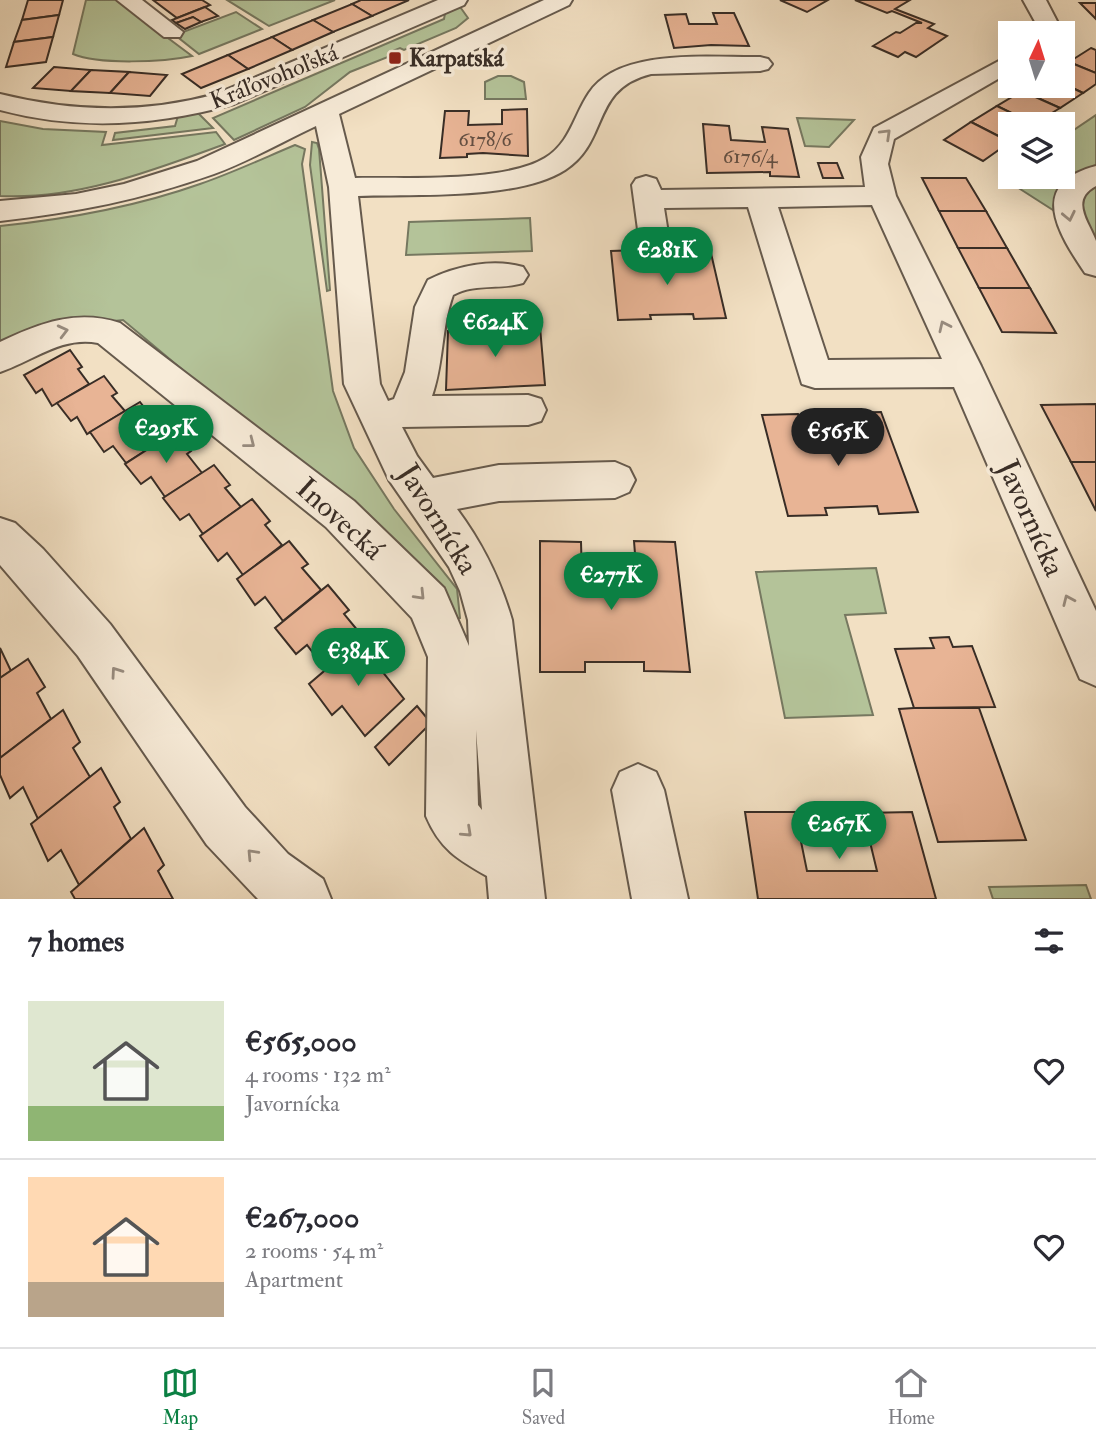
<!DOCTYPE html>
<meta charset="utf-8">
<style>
body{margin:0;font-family:"IM FELL Double Pica",serif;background:#f2f2f3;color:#2b2b33;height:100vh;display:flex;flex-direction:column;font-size:26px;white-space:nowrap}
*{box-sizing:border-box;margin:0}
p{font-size:23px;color:#7c7c81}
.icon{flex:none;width:38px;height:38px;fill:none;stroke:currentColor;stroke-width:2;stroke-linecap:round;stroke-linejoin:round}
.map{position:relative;height:899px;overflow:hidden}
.side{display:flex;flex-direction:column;background:#fff;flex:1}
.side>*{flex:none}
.needle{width:46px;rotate:4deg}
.fabs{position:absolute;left:998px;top:21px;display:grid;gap:14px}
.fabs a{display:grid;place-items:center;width:77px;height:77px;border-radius:0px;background:#fff;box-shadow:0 7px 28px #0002;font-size:35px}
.price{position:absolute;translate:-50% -60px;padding:0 16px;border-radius:24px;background:#0b8043;color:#fff;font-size:23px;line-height:46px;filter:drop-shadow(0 2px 4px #0008)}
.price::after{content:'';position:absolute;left:50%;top:42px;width:21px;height:16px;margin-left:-10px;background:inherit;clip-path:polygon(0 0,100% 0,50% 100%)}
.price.current{background:#222;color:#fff}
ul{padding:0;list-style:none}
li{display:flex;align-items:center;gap:21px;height:175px;padding:0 28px}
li+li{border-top:2px solid #e1e1e2}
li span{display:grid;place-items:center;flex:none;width:196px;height:140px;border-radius:0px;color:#555}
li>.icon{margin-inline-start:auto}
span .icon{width:84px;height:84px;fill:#fffc;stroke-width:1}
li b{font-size:30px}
h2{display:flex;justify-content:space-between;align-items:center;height:84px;padding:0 28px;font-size:30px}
.dock{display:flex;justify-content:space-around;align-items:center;height:98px;border-top:2px solid #e1e1e2;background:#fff;font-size:19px;color:#7c7c81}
.dock a{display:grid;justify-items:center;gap:4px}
.dock .current{color:#0b8043}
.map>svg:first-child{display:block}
</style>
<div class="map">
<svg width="1096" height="899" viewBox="0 0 1096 899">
<rect width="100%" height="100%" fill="#f2e0c3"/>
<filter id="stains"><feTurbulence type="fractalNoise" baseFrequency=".00286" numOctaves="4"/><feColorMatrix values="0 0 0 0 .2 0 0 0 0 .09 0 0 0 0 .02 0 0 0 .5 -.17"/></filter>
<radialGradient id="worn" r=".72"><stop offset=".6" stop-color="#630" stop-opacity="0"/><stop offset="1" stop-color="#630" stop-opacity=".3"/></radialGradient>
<!-- green -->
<g fill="#b4c399" stroke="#767860" stroke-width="2">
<path d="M86 0H117L192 56C164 62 99 65 73 54Z"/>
<path d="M227 0H335L269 26Z"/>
<path d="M458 4 468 18 456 28 404 50 400 48 390 52 393 55 350 72 305 107 234 140 213 118 444 19 446 8Z"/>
<path d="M236 12 262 29 199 54 175 35Z"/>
<path d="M498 76H511L524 82 526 99H485V82Z"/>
<path d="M198 113 213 128 113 140 115 133 175 126 178 116Z"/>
<path d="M1096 115V246L1084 230 1003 178 1010 173V177H1062V138Z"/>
<path d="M797 118 854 120 829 147 805 146Z"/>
<path d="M0 121 43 129 106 132 102 145 216 132 225 144C154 170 77 200 0 196Z"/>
<path d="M312 142 317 143 319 149 330 290 327 291 310 165Z"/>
<path d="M295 145 305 149 302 164 333 391 354 448 394 509 457 589 460 618 453 620 351 511 123 320 51 328 0 353V226C68 219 135 207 200 184 232 173 264 158 295 145Z"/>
<path d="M530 218 532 251 406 255 409 222Z"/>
<path d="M876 568 886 613 845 615 873 715 785 718 756 572Z"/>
<path d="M1086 885 1091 899H993L989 887Z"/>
</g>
<!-- building -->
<g fill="#e8b495" stroke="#382d26" stroke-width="2">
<path d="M28 0H63L59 15 22 20Z"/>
<path d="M153 0H202L210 5 177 18Z"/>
<path d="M361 0H409L372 16 352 4Z"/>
<path d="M780 0H828L807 12Z"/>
<path d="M855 0H910L895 9 934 24 928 28 947 36 916 57 905 52 898 57 873 46 896 32 900 33 916 23H922L892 11 887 13Z"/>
<path d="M1080 3H1096V19Z"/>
<path d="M352 4 372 16 333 32 313 20Z"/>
<path d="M205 7 218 16 201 22 193 17 176 23 172 20Z"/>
<path d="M713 13H734L749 46 711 45 674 48 665 15 686 14 689 24H717Z"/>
<path d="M59 15 53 37 14 42 22 20Z"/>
<path d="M193 17 201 22 185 29 176 23Z"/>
<path d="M313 20 333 32 292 50 272 37Z"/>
<path d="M53 37 46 62 6 67 14 42Z"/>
<path d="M272 37 292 50 248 69 228 55Z"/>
<path d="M1091 48 1096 50V73L1069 62Z"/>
<path d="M228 55 248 69 201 88 182 74Z"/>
<path d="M1069 62 1096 73V84L1083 93 1062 83V66Z"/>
<path d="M54 67 91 70 71 91 33 88Z"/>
<path d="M91 70 129 72 110 93 71 91Z"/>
<path d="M129 72 167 75 150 96 110 93Z"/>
<path d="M1062 83 1083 93 1060 108 1022 91 1030 86H1062Z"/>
<path d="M1022 91 1060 108 1034 124 997 106Z"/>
<path d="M997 106 1034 124H1010V142L971 122Z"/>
<path d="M527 109 528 156 483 153 467 154V157L440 158 445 111H469L468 125 502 124V110Z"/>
<path d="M971 122 1010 142 983 161 944 140Z"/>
<path d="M703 124 729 126 731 140 765 142 762 127 788 129 799 177 770 176V172L707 173Z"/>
<path d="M818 163H837L843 178H823Z"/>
<path d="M922 178H966L986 211H939Z"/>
<path d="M939 211H986L1007 248H958Z"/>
<path d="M958 248H1007L1030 288H979Z"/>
<path d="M710 249 726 318 694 319 693 314 650 315 651 319 618 320 611 251 640 250 643 271 684 270 679 250Z"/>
<path d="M979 288H1030L1056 333 1002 332Z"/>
<path d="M540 327 545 385 446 390 448 331Z"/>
<path d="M70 350 82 367 78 369 89 384 52 406 42 389 36 393 24 375Z"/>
<path d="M104 376 117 393 112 396 125 411 87 434 77 417 71 421 57 403Z"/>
<path d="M140 402 154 420 150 423 162 440 126 463 113 446 104 452 90 432Z"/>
<path d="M1096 404V462H1071L1041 405Z"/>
<path d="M881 412 918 512 879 514 877 506 825 508 827 515 788 516 762 415 798 414 807 443 855 442 845 413Z"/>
<path d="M176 431 191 451 187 454 202 473 165 497 151 477 141 484 125 464Z"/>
<path d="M1071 462H1096V511Z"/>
<path d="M214 465 230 485 225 488 241 507 203 534 189 514 180 520 163 498Z"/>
<path d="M252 499 270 521 265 525 282 545 243 575 227 553 218 561 200 536Z"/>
<path d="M289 541 308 564 302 568 321 590 283 621 265 597 255 605 237 579Z"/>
<path d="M540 541 581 542 582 578 637 579 634 541 675 542 690 672 644 671V662H585V672H540Z"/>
<path d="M328 585 349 610 344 614 363 637 326 670 307 645 296 654 275 628Z"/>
<path d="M949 637 953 647 972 646 995 707 914 708 895 649 934 648 930 638Z"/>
<path d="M363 638 385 668 382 671 404 699 365 736 342 706 332 715 309 684Z"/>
<path d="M0 648 11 671 0 678Z"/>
<path d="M28 659 45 687 37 693 51 719 0 758V678Z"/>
<path d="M417 706 431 723 389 765 375 747Z"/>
<path d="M914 708H979L1026 840 938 842 899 709Z"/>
<path d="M63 710 80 742 73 748 90 777 38 819 23 787 10 798 0 775V758Z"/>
<path d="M101 768 120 802 114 807 131 839 79 885 61 850 48 861 31 824Z"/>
<path d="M745 812H795L807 871H877L863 813 912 812 936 899H758Z"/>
<path d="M144 828 164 865 158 871 173 899H75L71 892Z"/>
</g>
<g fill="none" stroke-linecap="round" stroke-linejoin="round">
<defs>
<g id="minor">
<path d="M117 0H142L183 32 180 37H164Z"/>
<path d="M438 0H467L464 5 234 104C156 126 79 131 0 110V94C72 112 144 114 216 94Z"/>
<path d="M544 0H572L569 5 339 114 355 178C404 177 504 183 545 158 570 143 574 115 589 93 619 47 711 58 760 57L768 59 772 64 768 69 760 71 651 74C590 89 610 141 565 170 519 200 413 194 358 196L380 384 388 401 394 399 405 372 415 307 428 280C455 266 493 258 523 267L528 275 523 283C500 290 474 283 453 295 441 328 444 362 432 396L528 395 541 399 546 410 541 421 528 425 402 427 417 456 433 478 499 465 615 462 629 468 635 480 629 492 615 498 499 501 457 509C483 544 500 579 512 620L545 899H489L487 876C457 859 440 849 426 816L428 657 412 618 326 527 98 343C61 336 33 361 0 372V342C40 323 76 309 120 323L354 501 444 588 469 646 468 620 460 591 449 567 389 480 344 384 329 187 316 126C282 142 249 161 214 174 140 200 78 212 0 221V201L76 194 124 184 197 161ZM476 730 482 810 478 805Z"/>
<path d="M1023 0H1046L1060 27 1056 33H1034L1038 27Z"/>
<path d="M1010 55V72L894 139 888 164 896 196 981 366 1096 611V686L1080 679 954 387 815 388 802 384 748 207 664 208 671 252 667 260 656 263 645 260 641 252 632 185 636 179 646 176 656 179 661 190 865 187 861 157 874 128ZM872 205 942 359 828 360 778 207Z"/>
<path d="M1096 166V186C1069 200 1089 222 1096 241 1096 250 1096 266 1096 276L1085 273C1058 233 1027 184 1096 166Z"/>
<path d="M0 518 15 523 43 549 110 624 245 807 288 854 323 879 331 899H258L207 845 78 656 0 565Z"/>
<path d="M638 764 656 772 664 790 688 899H632L612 790 620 772Z"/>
</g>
</defs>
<!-- minor casing -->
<use href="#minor" stroke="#665a4d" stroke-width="4"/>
<!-- minor -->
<use href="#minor" fill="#f7ebd8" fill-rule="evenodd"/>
</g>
<!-- one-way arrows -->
<defs><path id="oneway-chevron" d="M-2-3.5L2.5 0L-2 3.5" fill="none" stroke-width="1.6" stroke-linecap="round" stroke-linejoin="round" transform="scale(1.75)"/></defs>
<g stroke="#988c7f">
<use href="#oneway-chevron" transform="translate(886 134) rotate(-44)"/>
<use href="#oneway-chevron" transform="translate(1069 216) rotate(78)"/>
<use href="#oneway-chevron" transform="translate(944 326) rotate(-115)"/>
<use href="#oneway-chevron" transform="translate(63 331) rotate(-14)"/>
<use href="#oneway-chevron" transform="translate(250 443) rotate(38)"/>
<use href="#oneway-chevron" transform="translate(420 595) rotate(46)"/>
<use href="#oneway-chevron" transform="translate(1068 600) rotate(-114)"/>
<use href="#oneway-chevron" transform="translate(116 672) rotate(-125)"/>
<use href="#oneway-chevron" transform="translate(467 832) rotate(43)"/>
<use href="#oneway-chevron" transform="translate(252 854) rotate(-133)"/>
</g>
<!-- markers -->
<rect fill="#8f2418" stroke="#f7ebd8" stroke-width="2.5" x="388" y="51" width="14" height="14" rx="3.5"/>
<g text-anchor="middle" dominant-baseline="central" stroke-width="7" stroke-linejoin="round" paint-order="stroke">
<!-- far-number labels -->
<g font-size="21" fill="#644f42">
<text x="485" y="139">6178/6</text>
<text x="750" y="156">6176/4</text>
</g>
<!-- far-poi labels -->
<g font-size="24" font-weight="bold" fill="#382d26" stroke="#f7ebd8" text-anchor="start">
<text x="409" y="58">Karpatská</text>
</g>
<!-- far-street labels -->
<g font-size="24" fill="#382d26" stroke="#f7ebd8">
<text transform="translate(274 77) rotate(-22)">Kráľovohoľská</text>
</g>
<!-- street labels -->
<g font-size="30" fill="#382d26" stroke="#f7ebd8">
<text transform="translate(1031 518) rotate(66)">Javornícka</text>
<text transform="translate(340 519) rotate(42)">Inovecká</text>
<text transform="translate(438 519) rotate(58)">Javornícka</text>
</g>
</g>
<rect width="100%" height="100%" filter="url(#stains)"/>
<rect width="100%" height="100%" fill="url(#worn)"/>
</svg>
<div class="fabs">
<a><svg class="needle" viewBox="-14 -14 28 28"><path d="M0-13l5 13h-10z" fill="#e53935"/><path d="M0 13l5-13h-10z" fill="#7c7c81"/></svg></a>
<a><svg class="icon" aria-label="layers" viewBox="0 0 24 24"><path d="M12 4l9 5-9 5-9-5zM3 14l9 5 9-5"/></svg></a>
</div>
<b class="price" style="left:667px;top:287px">€281K</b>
<b class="price" style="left:495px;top:359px">€624K</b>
<b class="price" style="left:166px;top:465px">€295K</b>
<b class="price current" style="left:838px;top:468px">€565K</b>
<b class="price" style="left:611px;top:612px">€277K</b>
<b class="price" style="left:358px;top:688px">€384K</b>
<b class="price" style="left:839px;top:861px">€267K</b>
</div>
<section class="side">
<h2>7 homes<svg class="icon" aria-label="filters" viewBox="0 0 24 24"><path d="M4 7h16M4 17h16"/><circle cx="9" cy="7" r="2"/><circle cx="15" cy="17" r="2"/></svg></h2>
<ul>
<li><span style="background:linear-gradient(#dfe7d0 75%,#8fb573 0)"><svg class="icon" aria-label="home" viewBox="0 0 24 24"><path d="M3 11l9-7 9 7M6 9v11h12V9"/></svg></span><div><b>€565,000</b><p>4 rooms · 132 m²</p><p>Javornícka</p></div><svg class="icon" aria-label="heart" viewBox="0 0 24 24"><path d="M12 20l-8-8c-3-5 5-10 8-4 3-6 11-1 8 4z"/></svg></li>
<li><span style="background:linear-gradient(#ffd9b3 75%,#b9a48a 0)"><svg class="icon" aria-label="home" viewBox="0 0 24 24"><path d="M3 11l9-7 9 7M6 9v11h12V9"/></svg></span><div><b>€267,000</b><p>2 rooms · 54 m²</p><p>Apartment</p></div><svg class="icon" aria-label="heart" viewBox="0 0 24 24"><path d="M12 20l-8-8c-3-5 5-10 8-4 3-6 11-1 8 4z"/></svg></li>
</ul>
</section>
<nav class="dock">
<a class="current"><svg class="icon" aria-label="map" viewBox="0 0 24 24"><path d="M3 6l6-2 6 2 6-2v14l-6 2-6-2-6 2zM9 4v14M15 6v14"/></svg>Map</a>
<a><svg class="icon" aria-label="saved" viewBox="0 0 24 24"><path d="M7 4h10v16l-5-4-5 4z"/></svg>Saved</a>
<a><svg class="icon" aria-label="home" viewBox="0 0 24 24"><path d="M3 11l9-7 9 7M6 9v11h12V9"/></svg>Home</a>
</nav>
